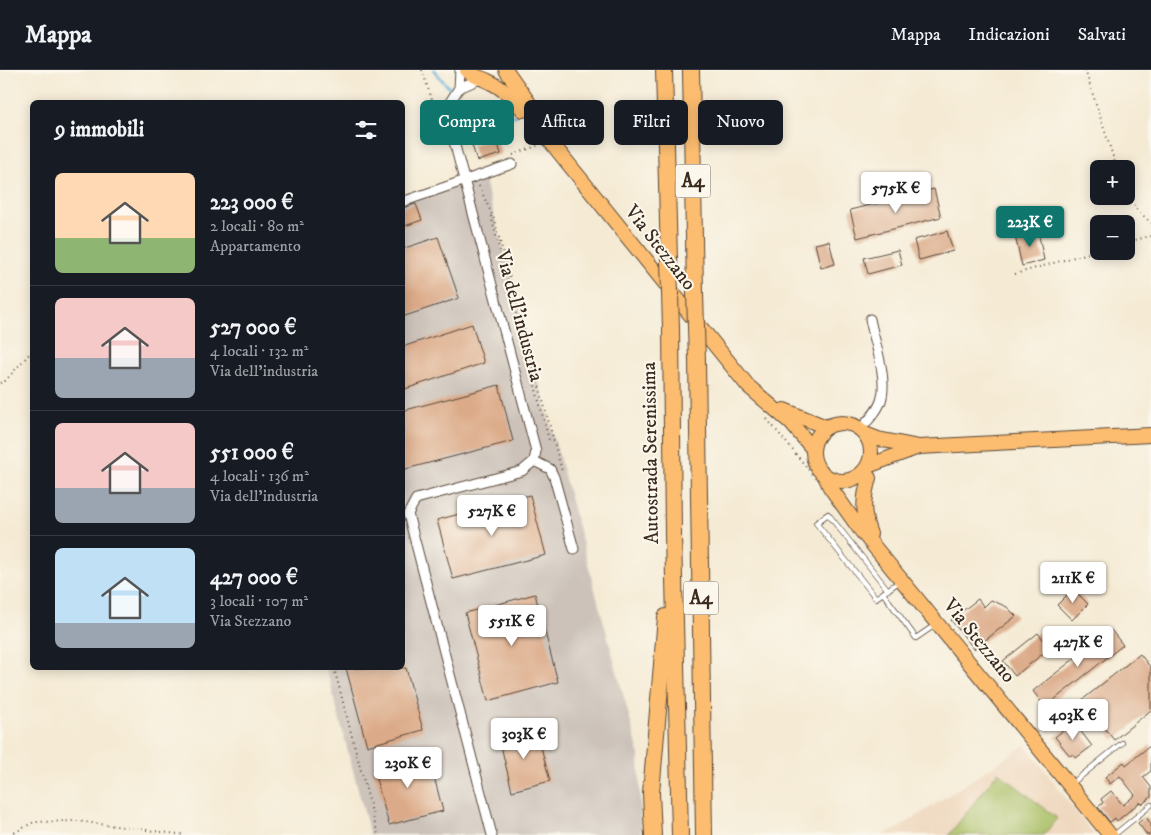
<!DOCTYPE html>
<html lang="it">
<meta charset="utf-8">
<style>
body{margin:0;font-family:"IM FELL DW Pica",serif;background:#242831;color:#f1f3f6;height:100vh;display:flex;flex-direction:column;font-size:19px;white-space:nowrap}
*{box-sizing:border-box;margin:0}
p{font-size:16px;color:#9ea1a6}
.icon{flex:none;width:28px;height:28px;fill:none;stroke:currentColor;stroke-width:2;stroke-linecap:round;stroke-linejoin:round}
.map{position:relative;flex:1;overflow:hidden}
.panel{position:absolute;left:30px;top:30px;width:375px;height:570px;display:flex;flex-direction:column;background:#171b24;border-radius:8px;box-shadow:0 2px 12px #0003}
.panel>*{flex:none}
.guide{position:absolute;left:420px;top:30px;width:475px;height:45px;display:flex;gap:10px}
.fabs{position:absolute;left:1090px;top:90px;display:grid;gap:10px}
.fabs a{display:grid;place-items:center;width:45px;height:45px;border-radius:8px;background:#171b24;box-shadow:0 2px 12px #0003;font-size:25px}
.price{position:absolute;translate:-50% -42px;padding:0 11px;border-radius:5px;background:#fff;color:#222;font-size:16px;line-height:32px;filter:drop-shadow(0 1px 2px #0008)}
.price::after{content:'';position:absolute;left:50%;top:30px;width:15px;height:11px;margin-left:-8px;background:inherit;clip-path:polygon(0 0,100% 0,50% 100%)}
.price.selected{background:#0f766e;color:#fff}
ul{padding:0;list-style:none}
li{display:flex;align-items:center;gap:15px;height:125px;padding:0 25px}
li+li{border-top:1px solid #363941}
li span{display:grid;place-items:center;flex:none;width:140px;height:100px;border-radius:8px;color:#555}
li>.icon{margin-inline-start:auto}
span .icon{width:60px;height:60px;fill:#fffc;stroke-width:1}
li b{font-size:21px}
h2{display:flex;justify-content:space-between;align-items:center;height:60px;padding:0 25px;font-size:21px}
.chip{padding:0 18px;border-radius:8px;background:#171b24;box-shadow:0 2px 12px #0003;font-size:18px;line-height:45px}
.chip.selected{background:#0f766e;color:#fff}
header{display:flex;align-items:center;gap:30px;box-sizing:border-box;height:70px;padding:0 25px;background:#171b24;border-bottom:1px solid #363941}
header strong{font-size:24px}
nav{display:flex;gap:28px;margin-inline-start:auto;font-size:18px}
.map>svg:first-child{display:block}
</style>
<header>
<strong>Mappa</strong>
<nav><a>Mappa</a><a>Indicazioni</a><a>Salvati</a></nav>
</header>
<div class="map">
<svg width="1151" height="765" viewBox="0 0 1151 765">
<rect width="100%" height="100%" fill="#fbf7ec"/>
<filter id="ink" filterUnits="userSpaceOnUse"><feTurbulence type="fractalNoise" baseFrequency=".02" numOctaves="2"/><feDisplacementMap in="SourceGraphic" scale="10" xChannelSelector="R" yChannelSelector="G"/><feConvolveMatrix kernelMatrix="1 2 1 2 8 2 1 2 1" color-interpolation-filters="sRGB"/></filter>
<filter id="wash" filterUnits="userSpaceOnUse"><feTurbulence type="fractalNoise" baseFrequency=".0096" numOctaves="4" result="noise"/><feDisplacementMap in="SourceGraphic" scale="20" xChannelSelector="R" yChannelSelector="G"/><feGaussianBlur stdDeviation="1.12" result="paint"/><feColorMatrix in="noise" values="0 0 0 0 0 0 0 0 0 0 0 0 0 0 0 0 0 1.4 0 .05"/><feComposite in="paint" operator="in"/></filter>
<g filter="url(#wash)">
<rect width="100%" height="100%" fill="#f5ebd5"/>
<!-- built -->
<path fill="#eed6bb" d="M1025 675 1094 765H881L897 759Z"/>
<!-- industrial -->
<path fill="#ccc2b9" d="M482 101 639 683 641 765H370L326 598H402L403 127Z"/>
<!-- green -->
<path fill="#a8be63" stroke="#727440" d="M998 702 1057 748 1044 765H949Z"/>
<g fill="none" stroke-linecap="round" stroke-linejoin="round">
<!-- stream -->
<path stroke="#5aadd6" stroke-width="3" d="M434 0C459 32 475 44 516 46"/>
</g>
<g id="blocks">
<!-- building -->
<g fill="#dbaa88">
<path d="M496 67 501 84 477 91 472 75Z"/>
<path d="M934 119 941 147 857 168 850 140Z"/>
<path d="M416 134 422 150 402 157V138Z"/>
<path d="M947 161 953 181 919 190 914 170Z"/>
<path d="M1038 161 1044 190 1022 196 1015 166Z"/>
<path d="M438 167 459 228 402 247V179Z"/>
<path d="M829 171 835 194 821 198 815 174Z"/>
<path d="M898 180 902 195 868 204 864 188Z"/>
<path d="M472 254 484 293 402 320V277Z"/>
<path d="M499 315 513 371 402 400V341Z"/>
<path d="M530 425 546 485 453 509 437 450Z"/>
<path d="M1073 519 1088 534 1072 550 1057 535Z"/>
<path d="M535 524 558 612 488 631 465 543Z"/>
<path d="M978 529 984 537 991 530 1007 537 1016 546 974 579 951 550Z"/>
<path d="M1111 560 1123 575 1045 637 1033 621Z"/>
<path d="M1038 563 1050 578 1015 606 1003 591Z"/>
<path d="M1140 584 1151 598V640L1114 670 1082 630Z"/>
<path d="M346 598H406L423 660 367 676Z"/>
<path d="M1071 654 1076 661 1079 659 1092 676 1076 688 1073 684 1070 686 1055 667Z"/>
<path d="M536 658 550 711 512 721 499 668Z"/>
<path d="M1151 675V701L1143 707 1151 717V727L1142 734 1140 732 1117 751 1115 748 1110 752 1098 737 1103 733 1101 729 1111 721 1123 735 1135 725 1120 706 1110 714 1105 707 1124 692 1126 695Z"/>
<path d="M428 684 443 741 389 755 373 698Z"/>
<path d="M1146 747 1151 754V765H1147L1138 753Z"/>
</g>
</g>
</g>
<g filter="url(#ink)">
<use href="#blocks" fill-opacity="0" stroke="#574739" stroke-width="1"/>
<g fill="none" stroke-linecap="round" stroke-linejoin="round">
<defs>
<g id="lane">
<path d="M900 511 883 523 916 568 935 555"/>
<path d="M883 523 876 528 816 453 828 444 888 520"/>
<path d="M1070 715 1122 673"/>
<path d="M1114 765 1151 735"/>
</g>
<g id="street">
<path d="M460 0 459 18 450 32 448 49 536 381 534 391 522 401 416 429 408 444 492 765"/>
<path d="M459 18 480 9"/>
<path d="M402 132 512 94"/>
<path d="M860 359C868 351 880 339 882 327 887 306 874 270 870 249"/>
<path d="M534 391 550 399 554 407 574 479"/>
</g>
<g id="primary">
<path d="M467 0C474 7 480 7 488 11 503 18 513 27 523 40"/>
<path d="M506 0 538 46 550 71 748 316 791 353 813 379"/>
<path d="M784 340 826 357"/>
<circle cx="842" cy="382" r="29"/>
<path d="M865 364 878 369 919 377 1151 365"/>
<path d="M868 396 916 378"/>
<path d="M864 401 869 408C863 429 862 443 870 464"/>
<path d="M825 406 830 417 859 458 1110 765"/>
</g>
<g id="highway">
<path d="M664 0 669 190"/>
<path d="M691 0 695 223"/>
<path d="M671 258 673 465 680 765"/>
<path d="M697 291 704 765"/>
<path d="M653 765 651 723 666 547"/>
</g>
</defs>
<!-- lane casing -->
<use href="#lane" stroke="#574739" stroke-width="6"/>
<!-- street casing -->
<use href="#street" stroke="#574739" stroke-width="11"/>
<!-- primary casing -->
<use href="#primary" stroke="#574739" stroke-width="16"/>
<!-- highway casing -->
<use href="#highway" stroke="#574739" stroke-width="18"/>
<!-- path -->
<g stroke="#574739" stroke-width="2" stroke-dasharray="1 4" stroke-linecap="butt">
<path d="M422 0 438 48"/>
<path d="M1085 0 1117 99"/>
<path d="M513 85 539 75"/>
<path d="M479 116 494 149 562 401"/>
<path d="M1126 122 1136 139 1151 153"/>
<path d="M491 146 549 370"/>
<path d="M1126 172 1151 166"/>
<path d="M1015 204 1099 180"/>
<path d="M0 313 5 311 32 281"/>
<path d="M767 349 813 405"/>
<path d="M334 598 378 765"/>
<path d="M10 765 34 752 77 751 185 765"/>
</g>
<!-- lane -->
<use href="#lane" stroke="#fff" stroke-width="4.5"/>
<!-- street -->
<use href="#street" stroke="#fff" stroke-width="9"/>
<!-- primary -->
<use href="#primary" stroke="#fcbd6f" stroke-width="14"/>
<!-- highway -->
<use href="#highway" stroke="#fcbd6f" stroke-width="16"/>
<defs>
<g id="highway-bridge">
<path d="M669 190 671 258"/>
<path d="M695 223 697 291"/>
</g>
</defs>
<!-- highway-bridge casing -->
<use href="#highway-bridge" stroke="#574739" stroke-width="18" stroke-linecap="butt"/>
<!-- highway-bridge -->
<use href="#highway-bridge" stroke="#fcbd6f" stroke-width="16"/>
</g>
</g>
<g text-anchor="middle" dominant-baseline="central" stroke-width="4" stroke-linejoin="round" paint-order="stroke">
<!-- shield labels -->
<g fill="#fbf7ec" stroke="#75685c" stroke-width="1">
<rect x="675.5" y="94.5" width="35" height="33" rx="4"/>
<rect x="683.5" y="511.5" width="35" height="33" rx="4"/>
</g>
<g font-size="19" font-weight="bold" fill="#3b2a1e">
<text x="693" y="111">A4</text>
<text x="701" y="528">A4</text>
</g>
<!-- street labels -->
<g font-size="20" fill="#3b2a1e" stroke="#fbf7ec">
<text transform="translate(660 178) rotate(52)">Via Stezzano</text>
<text transform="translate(519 246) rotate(75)">Via dell'industria</text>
<text transform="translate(651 383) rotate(-91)">Autostrada Serenissima</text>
<text transform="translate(979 571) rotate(51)">Via Stezzano</text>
</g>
</g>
</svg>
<div class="fabs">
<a>+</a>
<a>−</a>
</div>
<b class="price" style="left:896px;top:144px">575K €</b>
<b class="price selected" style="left:1030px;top:178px">223K €</b>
<b class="price" style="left:492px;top:467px">527K €</b>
<b class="price" style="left:1073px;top:534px">211K €</b>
<b class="price" style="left:512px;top:577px">551K €</b>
<b class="price" style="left:1078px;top:598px">427K €</b>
<b class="price" style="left:1073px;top:671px">403K €</b>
<b class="price" style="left:524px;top:690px">303K €</b>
<b class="price" style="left:408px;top:719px">230K €</b>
<div class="guide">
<a class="chip selected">Compra</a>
<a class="chip">Affitta</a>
<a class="chip">Filtri</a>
<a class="chip">Nuovo</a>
</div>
<section class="panel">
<h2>9 immobili<svg class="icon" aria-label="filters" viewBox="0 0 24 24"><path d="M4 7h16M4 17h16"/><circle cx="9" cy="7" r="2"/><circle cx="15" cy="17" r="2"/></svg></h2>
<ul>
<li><span style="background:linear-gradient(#ffd9b3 65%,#8fb573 0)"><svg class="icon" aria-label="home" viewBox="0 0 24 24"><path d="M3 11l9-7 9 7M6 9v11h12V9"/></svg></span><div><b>223 000 €</b><p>2 locali · 80 m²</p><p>Appartamento</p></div></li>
<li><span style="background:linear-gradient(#f6c9c9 60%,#9aa5b1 0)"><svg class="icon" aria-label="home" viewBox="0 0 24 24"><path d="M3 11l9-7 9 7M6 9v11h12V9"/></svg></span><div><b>527 000 €</b><p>4 locali · 132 m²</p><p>Via dell'industria</p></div></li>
<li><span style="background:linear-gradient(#f6c9c9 65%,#9aa5b1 0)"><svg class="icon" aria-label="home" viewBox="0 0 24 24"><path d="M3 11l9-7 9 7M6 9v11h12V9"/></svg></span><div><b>551 000 €</b><p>4 locali · 136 m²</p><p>Via dell'industria</p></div></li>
<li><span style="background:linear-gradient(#bfe0f5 75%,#9aa5b1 0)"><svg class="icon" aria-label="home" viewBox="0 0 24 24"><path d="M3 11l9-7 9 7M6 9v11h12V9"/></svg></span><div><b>427 000 €</b><p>3 locali · 107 m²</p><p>Via Stezzano</p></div></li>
</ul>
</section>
</div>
